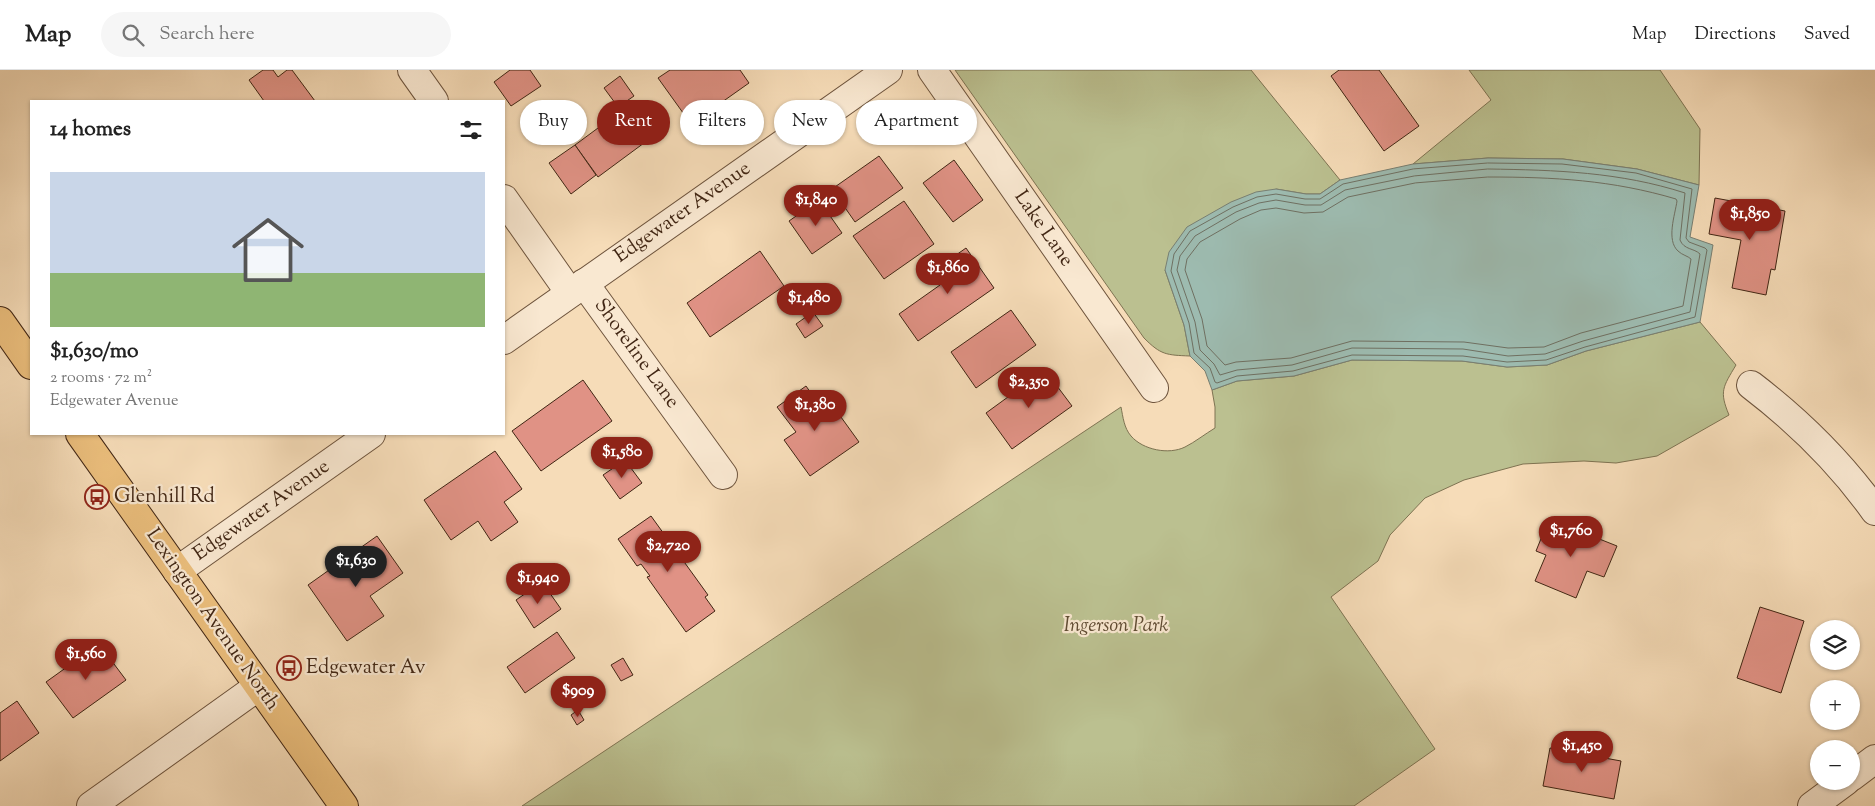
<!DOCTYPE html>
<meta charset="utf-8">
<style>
body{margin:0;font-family:"Sorts Mill Goudy",serif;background:#f6f6f6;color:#222;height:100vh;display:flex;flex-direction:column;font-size:19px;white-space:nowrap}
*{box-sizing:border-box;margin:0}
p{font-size:16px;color:#767676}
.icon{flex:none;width:28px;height:28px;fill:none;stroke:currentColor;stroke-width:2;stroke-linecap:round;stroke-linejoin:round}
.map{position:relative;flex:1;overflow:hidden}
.drawer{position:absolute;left:30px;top:30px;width:475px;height:335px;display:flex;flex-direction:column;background:#fff;border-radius:0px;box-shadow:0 1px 4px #0004}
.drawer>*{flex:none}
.guide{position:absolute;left:520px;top:30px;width:475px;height:45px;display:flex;gap:10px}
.fabs{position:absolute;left:1810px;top:550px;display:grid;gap:10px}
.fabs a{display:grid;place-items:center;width:50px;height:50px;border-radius:50%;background:#fff;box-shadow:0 1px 4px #0004;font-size:25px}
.price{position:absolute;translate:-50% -42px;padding:0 11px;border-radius:18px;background:#8f2418;color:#fff;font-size:16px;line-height:32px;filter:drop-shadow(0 1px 2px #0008)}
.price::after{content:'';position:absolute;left:50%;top:30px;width:15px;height:11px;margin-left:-8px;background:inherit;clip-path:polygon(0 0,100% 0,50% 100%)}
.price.on{background:#222;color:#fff}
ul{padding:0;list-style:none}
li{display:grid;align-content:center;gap:10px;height:265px;padding:0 20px}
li+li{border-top:1px solid #e0e0e0}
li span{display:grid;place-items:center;height:155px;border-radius:0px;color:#555}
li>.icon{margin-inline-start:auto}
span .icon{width:90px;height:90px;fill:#fffc;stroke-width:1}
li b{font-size:21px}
h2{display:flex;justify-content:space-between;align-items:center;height:60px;padding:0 20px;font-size:21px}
.pill{padding:0 18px;border-radius:22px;background:#fff;box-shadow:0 1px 4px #0004;font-size:18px;line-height:45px}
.pill.on{background:#8f2418;color:#fff}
header{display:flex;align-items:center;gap:30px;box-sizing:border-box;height:70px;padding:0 25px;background:#fff;border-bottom:1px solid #e0e0e0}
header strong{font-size:24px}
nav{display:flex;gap:28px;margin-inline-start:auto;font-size:18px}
.search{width:350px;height:45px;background:#f6f6f6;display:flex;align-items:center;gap:12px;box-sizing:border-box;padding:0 18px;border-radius:28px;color:#767676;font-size:19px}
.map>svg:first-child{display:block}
</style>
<header>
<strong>Map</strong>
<div class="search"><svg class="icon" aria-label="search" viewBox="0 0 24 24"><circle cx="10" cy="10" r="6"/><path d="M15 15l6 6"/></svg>Search here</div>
<nav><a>Map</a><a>Directions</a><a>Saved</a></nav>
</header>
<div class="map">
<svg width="1875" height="736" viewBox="0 0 1875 736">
<rect width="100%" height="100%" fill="#f6dcb8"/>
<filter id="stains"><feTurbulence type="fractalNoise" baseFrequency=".004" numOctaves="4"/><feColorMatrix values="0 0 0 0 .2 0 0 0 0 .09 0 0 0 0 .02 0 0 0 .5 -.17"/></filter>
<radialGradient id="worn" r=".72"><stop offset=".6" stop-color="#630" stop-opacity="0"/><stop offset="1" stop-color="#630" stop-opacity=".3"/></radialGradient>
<!-- green -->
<g fill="#bbc090" stroke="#7e7352">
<path d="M955 0H1251L1340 110 1320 124H1306L1276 119 1165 200 1184 255 1190 286C1166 285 1161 285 1144 268Z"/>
<path d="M1469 0H1660L1700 59 1699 115 1637 99 1563 89 1488 88 1413 94 1491 30Z"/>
<path d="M1700 252 1736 295C1723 317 1719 321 1729 345L1657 386 1616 393 1584 391 1523 394 1464 410 1425 428 1390 465 1378 491 1331 527 1435 679 1354 736H522L1121 337C1123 347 1124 358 1131 366 1143 380 1169 385 1185 377 1195 372 1205 364 1215 358V337L1212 320 1237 311 1294 306 1352 290 1462 291 1507 297 1547 295 1586 281Z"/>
</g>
<!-- water -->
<path fill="#9dbbb0" stroke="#787f72" d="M1488 88 1563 89 1637 99 1699 115 1690 167 1713 175 1700 252 1586 281 1547 295 1507 297 1462 291 1352 290 1294 306 1237 311 1212 320 1205 301 1190 286 1184 255 1165 200 1169 182 1187 157 1231 132 1256 122 1276 119 1306 124H1320L1340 110 1413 94Z"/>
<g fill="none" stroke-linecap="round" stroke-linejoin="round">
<!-- shore -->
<g stroke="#6f7062" stroke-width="1">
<path d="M1488 93 1562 94 1636 103 1692 119 1686 168 1689 172 1705 178 1707 180 1695 247 1585 277 1546 290 1507 292 1463 286 1352 285 1293 301 1237 306 1217 313 1215 312 1210 298 1194 283 1189 253 1171 201 1174 184 1190 161 1233 137 1257 127 1276 124 1305 129H1320L1343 114 1413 99Z"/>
<path d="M1488 99C1556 100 1620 102 1685 123L1680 170C1684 180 1694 178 1700 184L1690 242 1583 271 1545 284 1508 286 1463 279 1352 278 1292 295 1237 300 1220 305 1214 294 1200 280 1195 252 1177 200 1180 186 1195 166 1236 142 1259 133 1276 130 1305 135H1321L1345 120 1414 106Z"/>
<path d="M1488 107C1554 107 1612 110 1676 129L1677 131C1675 145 1666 170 1678 181 1682 185 1688 186 1691 189L1683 236 1581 263 1544 277 1508 278 1464 272 1352 271 1291 288 1236 292 1225 295 1207 276 1202 249 1185 200 1187 189 1200 172 1240 149 1261 140 1276 138 1304 143 1323 142 1348 127 1415 113Z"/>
</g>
</g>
<!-- building -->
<g fill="#e09285" stroke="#412614">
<path d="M263 0H273L278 7 287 0H292L315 31H264L249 10Z"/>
<path d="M510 0H530L541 16 511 36 494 12Z"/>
<path d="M670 0H740L749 13 691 54 658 8Z"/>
<path d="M1339 0H1379L1419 56 1384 81 1331 6Z"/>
<path d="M620 6 634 26 618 37 604 18Z"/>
<path d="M621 41 644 73 598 107 575 75Z"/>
<path d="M575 75 596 105 571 124 549 93Z"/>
<path d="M879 86 903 118 855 152 832 119Z"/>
<path d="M954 90 983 130 953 152 923 113Z"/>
<path d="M1715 128 1785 141 1775 200 1771 199 1766 225 1732 218 1741 170 1709 164Z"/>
<path d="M819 130 842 163 812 184 789 151Z"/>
<path d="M904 131 934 174 884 209 853 166Z"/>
<path d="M966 178 994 218 918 271 899 244 940 215 932 202Z"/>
<path d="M760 181 784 216 710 267 687 233Z"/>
<path d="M1011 240 1036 275 976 318 951 282Z"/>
<path d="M813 242 823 256 805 268 796 254Z"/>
<path d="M1045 300 1072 336 1012 379 986 343Z"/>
<path d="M583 310 612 351 541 401 512 361Z"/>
<path d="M806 316 824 342 833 336 859 372 810 406 784 370 796 362 777 337Z"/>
<path d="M495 381 522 419 504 432 518 452 491 471 478 451 451 470 424 430Z"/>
<path d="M625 390 642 413 620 429 603 405Z"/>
<path d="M651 446 708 525 705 527 715 541 686 562 647 507 650 506 641 494 637 496 618 469Z"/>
<path d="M1549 449 1617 476 1604 507 1587 501 1576 528 1535 511 1546 485 1536 481Z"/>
<path d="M377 466 403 503 370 526 384 546 347 571 308 515Z"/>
<path d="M542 512 561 539 534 558 516 530Z"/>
<path d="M1760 537 1804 551 1781 623 1737 608Z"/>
<path d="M557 562 575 588 525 623 507 597Z"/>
<path d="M99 574 126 610 73 648 46 612Z"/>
<path d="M623 588 633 605 621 611 611 595Z"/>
<path d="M17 631 39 663 0 691V643Z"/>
<path d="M578 640 584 650 577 655 571 645Z"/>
<path d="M1550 678 1621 691 1614 729 1543 716Z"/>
</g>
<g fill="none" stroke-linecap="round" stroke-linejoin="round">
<defs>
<g id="minor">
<path d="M412 0 434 31"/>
<path d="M932 0 1154 318"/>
<path d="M504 129 570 223"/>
<path d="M584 213 723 405"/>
<path d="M504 270 888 0"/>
<path d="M1751 315C1798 351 1840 392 1875 441"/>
<path d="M177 501 371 364"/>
<path d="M1851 707 1875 689"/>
<path d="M91 736 259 616"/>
<path d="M1812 736 1846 711"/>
</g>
<g id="major">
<path d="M0 251 31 295"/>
<path d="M80 364 344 736"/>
</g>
</defs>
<!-- minor casing -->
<use href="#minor" stroke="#6e543d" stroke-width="30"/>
<!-- major casing -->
<use href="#major" stroke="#412614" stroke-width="30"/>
<!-- minor -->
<use href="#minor" stroke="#f9e8d1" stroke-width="28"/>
<!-- major -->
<use href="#major" stroke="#ebbe7c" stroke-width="28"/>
</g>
<!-- icons -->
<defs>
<symbol id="bus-ring" viewBox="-11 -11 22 22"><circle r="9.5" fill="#f9e8d1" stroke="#8f2418" stroke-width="1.5"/><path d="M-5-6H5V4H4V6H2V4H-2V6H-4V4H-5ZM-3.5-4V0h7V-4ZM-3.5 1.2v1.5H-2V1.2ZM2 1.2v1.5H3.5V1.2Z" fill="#8f2418"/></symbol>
</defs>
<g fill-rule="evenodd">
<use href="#bus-ring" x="83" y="413" width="28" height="28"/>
<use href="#bus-ring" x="275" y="584" width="28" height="28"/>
</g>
<g text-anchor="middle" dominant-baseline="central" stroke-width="4.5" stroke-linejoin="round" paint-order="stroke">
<!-- street labels -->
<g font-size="20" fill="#412614" stroke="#f9e8d1">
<text transform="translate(683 143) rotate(-35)">Edgewater Avenue</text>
<text transform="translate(1043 159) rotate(55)">Lake Lane</text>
<text transform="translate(636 284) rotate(54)">Shoreline Lane</text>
<text transform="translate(262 441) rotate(-35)">Edgewater Avenue</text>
<text transform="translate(212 550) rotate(55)">Lexington Avenue North</text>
</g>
<!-- poi labels -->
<g font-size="20" fill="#412614" stroke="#f9e8d1" text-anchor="start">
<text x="114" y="427">Glenhill Rd</text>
<text x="306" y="598">Edgewater Av</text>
</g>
<!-- park labels -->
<g font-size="20" font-style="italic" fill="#604c33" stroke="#f9e8d1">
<text x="1116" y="556">Ingerson Park</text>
</g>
</g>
<rect width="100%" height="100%" filter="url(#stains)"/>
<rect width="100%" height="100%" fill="url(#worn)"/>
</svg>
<div class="fabs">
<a><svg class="icon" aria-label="layers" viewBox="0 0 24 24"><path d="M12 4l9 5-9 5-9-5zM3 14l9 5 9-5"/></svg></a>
<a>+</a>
<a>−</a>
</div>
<b class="price" style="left:816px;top:157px">$1,840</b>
<b class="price" style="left:1750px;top:171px">$1,850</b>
<b class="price" style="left:948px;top:225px">$1,860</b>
<b class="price" style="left:809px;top:255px">$1,480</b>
<b class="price" style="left:1029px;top:339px">$2,350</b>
<b class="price" style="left:815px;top:362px">$1,380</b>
<b class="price" style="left:622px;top:409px">$1,580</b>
<b class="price" style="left:1571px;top:488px">$1,760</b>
<b class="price" style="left:668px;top:503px">$2,720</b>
<b class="price on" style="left:356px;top:518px">$1,630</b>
<b class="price" style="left:538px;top:535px">$1,940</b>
<b class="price" style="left:86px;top:611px">$1,560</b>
<b class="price" style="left:578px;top:648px">$909</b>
<b class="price" style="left:1582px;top:703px">$1,450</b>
<div class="guide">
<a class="pill">Buy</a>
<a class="pill on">Rent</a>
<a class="pill">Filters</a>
<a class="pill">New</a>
<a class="pill">Apartment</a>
</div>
<section class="drawer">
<h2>14 homes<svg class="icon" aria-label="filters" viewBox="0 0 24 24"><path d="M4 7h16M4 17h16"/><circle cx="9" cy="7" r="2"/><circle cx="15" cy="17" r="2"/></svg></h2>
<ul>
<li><span style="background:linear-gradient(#c9d6e8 65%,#8fb573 0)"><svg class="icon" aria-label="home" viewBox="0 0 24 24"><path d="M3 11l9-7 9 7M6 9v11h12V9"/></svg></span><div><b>$1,630/mo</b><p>2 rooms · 72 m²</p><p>Edgewater Avenue</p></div></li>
</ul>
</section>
</div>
